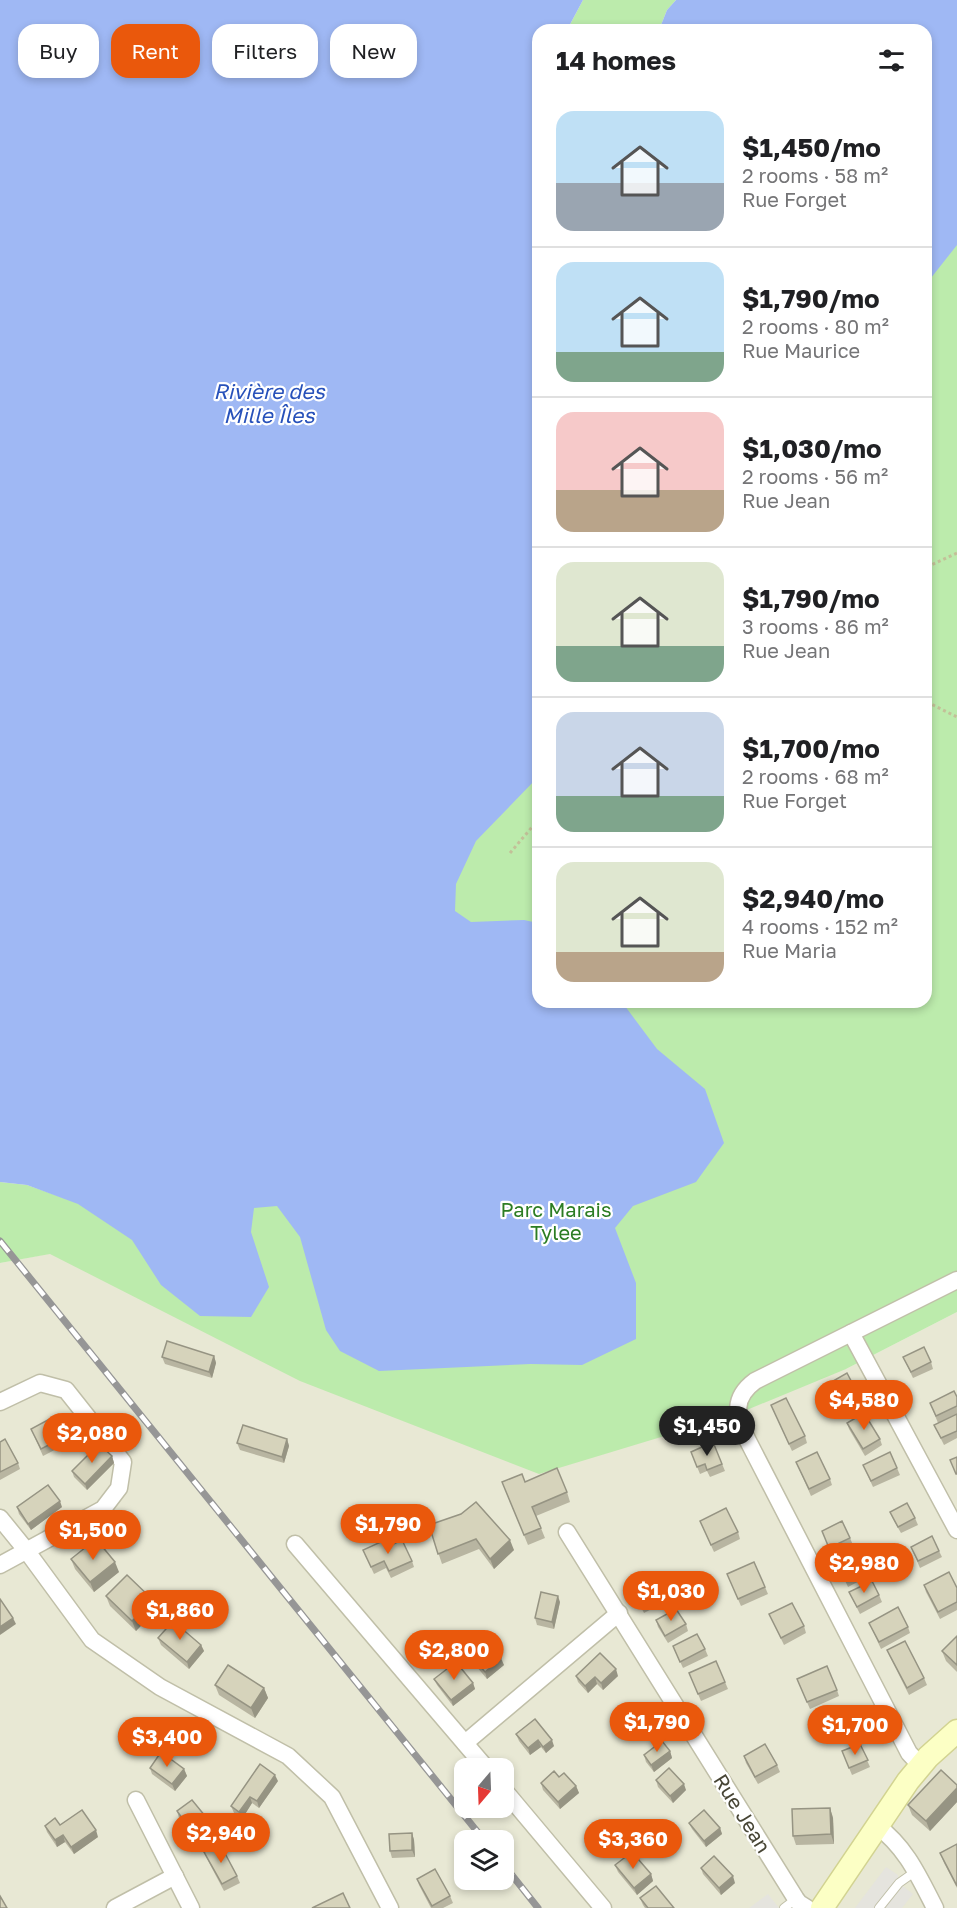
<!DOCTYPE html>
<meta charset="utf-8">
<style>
body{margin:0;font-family:"Golos Text",sans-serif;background:#f6f6f6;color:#202124;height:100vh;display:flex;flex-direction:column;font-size:22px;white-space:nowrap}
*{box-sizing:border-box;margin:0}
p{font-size:20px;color:#757577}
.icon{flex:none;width:33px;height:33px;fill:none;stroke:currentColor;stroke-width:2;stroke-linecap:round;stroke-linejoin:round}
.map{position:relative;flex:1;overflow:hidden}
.panel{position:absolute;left:532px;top:24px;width:400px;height:984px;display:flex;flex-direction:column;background:#fff;border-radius:18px;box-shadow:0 3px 9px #0003}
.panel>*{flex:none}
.banner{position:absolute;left:18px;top:24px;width:424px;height:54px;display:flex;gap:12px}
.needle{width:39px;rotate:199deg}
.tools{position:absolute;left:454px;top:1758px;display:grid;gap:12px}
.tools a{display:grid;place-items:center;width:60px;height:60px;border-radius:12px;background:#fff;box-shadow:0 3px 9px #0003;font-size:30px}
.price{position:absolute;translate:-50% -51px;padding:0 14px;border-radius:21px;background:#ea580c;color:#fff;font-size:20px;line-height:39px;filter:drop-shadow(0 2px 3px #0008)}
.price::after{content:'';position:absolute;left:50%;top:36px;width:18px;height:14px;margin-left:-9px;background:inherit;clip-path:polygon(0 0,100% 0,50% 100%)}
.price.on{background:#222;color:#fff}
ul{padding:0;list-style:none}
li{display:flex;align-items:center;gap:18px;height:150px;padding:0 24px}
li+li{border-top:2px solid #e0e0e0}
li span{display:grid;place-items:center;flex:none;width:168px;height:120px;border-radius:18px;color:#555}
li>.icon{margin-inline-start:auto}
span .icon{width:72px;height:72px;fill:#fffc;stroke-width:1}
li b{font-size:26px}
h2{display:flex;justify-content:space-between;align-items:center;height:72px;padding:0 24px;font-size:26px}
.chip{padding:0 21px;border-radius:18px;background:#fff;box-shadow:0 3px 9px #0003;font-size:21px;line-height:54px}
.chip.on{background:#ea580c;color:#fff}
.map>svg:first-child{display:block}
</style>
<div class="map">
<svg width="957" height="1908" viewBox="0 0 957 1908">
<rect width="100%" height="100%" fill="#f4f4e6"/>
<!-- residential -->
<path fill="#e8e8d4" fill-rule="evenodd" d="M53 1253 846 1369 957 1312V1908H0V1263ZM465 1768H504V1808H465ZM465 1840H504V1880H465Z"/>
<!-- green -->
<g fill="#bcebac">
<path d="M583 0H676L667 10 659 30H567Z"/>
<path d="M957 205V1312L846 1369 737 1414 539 1474 300 1381 50 1254 0 1263V1182L27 1185 75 1202 418 914 538 748V1002H927V241Z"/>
</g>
<!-- parking -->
<g fill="#e5e4de">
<path d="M886 1867 898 1875 899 1883 913 1894 902 1908H855Z"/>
<path d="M768 1894 779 1908H749Z"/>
</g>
<!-- water -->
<g fill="#9fb8f4">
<path d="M0 0H583L567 30H538V777L476 841 456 884 455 911 471 922 524 920 538 923V1002H622L657 1049 705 1089 724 1143 696 1182 633 1206 615 1228 636 1283V1339L582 1365 531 1364 379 1371 340 1351 326 1330 300 1237 277 1206 254 1208 251 1232 269 1287 251 1317 200 1316 161 1285 132 1240 78 1204 27 1185 0 1182Z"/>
<path d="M676 0H957V245L927 283V30H659L667 10Z"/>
</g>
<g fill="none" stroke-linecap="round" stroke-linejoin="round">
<defs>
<g id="lane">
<path d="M784 1908 796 1899"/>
<path d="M879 1908 899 1883 916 1871"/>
</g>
<g id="street">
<path d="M851 1333 957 1530"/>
<path d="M0 1402 40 1383 66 1390 123 1462 119 1488 103 1509 0 1565"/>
<path d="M0 1518 26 1550 92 1640 160 1687 288 1756 332 1797 390 1908"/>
<path d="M567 1532 796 1899 799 1903 807 1908"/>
<path d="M295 1544 486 1768"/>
<path d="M465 1743 619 1613"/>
<path d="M921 1766 909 1753 747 1439C736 1416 732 1398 755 1381L957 1280"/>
<path d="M504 1790 603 1908"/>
<path d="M136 1800 191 1908"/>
<path d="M877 1826C906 1847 919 1877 935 1908"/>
<path d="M115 1908 175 1876"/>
</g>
<path id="secondary" d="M822 1908 908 1781 928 1757 957 1731"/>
</defs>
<!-- lane casing -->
<use href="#lane" stroke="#c0bfa8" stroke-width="10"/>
<!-- street casing -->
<use href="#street" stroke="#c0bfa8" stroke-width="19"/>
<!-- secondary casing -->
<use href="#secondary" stroke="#d2d391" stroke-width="25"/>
<!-- path -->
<g stroke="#c3c098" stroke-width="3" stroke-dasharray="3 3" stroke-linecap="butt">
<path d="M927 567 957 553"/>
<path d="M927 702 957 717"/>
<path d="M510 853 538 820"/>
</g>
<!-- lane -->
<use href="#lane" stroke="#fff" stroke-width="8"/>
<!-- street -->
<use href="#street" stroke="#fff" stroke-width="16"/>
<!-- secondary -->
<use href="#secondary" stroke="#fcffc5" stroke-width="22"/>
<defs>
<g id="rail">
<path d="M0 1241 484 1840"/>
<path d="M504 1865 538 1908"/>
</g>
</defs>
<!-- rail casing -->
<use href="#rail" stroke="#969696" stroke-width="7"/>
<!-- rail -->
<use href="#rail" stroke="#fff" stroke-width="4.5" stroke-dasharray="14" stroke-linecap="butt"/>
</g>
<!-- wall -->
<g fill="#b8b5a1">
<path d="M214 1356 216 1363 212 1378 165 1364 162 1357Z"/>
<path d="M903 1357 931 1362 933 1369 913 1378Z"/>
<path d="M826 1385 858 1394 861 1401 840 1412 828 1392Z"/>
<path d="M957 1397V1438L944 1445 934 1425 938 1423 930 1403Z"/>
<path d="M771 1405 805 1436 807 1443 792 1451Z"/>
<path d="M847 1423 880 1439 882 1445 865 1456 849 1429Z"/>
<path d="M31 1429 68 1435 70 1442 43 1456Z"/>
<path d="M287 1439 289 1446 284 1463 240 1450 237 1443Z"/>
<path d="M0 1442 18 1463 20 1469 0 1480Z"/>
<path d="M713 1442 725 1471 710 1477 707 1471 700 1474 691 1452Z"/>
<path d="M112 1456 114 1463 87 1490 74 1477 72 1471Z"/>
<path d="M796 1462 830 1479 832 1485 811 1496Z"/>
<path d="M863 1465 897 1468 900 1475 873 1487Z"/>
<path d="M502 1482H525L567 1492 570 1502 536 1516 545 1538 528 1545Z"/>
<path d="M17 1507H62L31 1530 19 1514Z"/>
<path d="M890 1512 915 1518 918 1525 901 1533 893 1519Z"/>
<path d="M700 1521 738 1532 740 1539 714 1552Z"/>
<path d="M429 1525 514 1550 494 1569 479 1549 442 1564Z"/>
<path d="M822 1531 850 1538 853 1545 832 1554Z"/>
<path d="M387 1547 412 1561 414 1567 391 1578 386 1568 374 1574 363 1550Z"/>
<path d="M911 1547 939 1551 942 1557 920 1568Z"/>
<path d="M71 1559 119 1572 94 1592 75 1569Z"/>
<path d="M835 1559 869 1569 871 1575 848 1587Z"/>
<path d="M727 1574 765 1587 768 1594 741 1606Z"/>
<path d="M924 1585 957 1588V1610L940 1619 926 1592Z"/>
<path d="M631 1587 661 1596 663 1603 644 1613Z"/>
<path d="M849 1592 879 1595 882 1602 860 1614Z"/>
<path d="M106 1596 156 1610 136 1631 110 1606Z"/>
<path d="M560 1602 554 1629 537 1625 535 1618Z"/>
<path d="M769 1614 804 1626 806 1633 784 1645Z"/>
<path d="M656 1620 686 1624 688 1631 668 1643 658 1627Z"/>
<path d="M869 1623 908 1627 910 1633 881 1649Z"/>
<path d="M957 1636V1672L946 1661 942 1651Z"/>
<path d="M158 1638 201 1645 204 1651 189 1669 161 1645Z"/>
<path d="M463 1646 504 1665 487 1679 465 1653Z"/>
<path d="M673 1646 705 1649 708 1656 683 1668Z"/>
<path d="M887 1650 924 1678 927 1685 909 1695 890 1657Z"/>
<path d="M689 1673 725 1682 728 1689 701 1701Z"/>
<path d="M576 1676H618L603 1690 597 1684 588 1693 578 1682Z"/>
<path d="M434 1679 473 1683 475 1689 453 1706 437 1685Z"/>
<path d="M797 1679 837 1690 839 1696 810 1709Z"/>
<path d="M215 1685 264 1688 268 1698 255 1718 219 1695Z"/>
<path d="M622 1718 655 1727 641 1741 624 1725Z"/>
<path d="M516 1734 554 1746 546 1753 541 1747 530 1755 519 1741Z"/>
<path d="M860 1744 870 1767 852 1775 842 1751Z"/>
<path d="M670 1751 672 1758 654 1772 646 1762 644 1755Z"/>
<path d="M744 1756 777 1765 780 1772 758 1784 746 1763Z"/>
<path d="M150 1768 184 1769 187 1776 175 1791 152 1774Z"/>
<path d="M559 1777 576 1786 579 1793 560 1809 543 1790 541 1783Z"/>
<path d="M656 1780 686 1790 673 1803 658 1787Z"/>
<path d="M278 1781 259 1808 252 1803 242 1819 234 1813 231 1806Z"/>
<path d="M957 1785V1802L930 1831 912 1815 908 1805Z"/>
<path d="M830 1808 833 1818 834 1844 796 1845 793 1836Z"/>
<path d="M177 1811 206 1817 208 1824 193 1836 179 1818Z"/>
<path d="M689 1823 720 1828 722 1834 706 1847 692 1829Z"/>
<path d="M60 1825 98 1837 74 1854 65 1842 57 1847 47 1832 45 1826Z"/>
<path d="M412 1833 414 1840 415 1857 392 1858 390 1851Z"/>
<path d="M591 1834 619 1838 621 1845 606 1857 593 1841Z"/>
<path d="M957 1844V1888L944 1863 940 1853Z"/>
<path d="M204 1852 237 1876 240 1883 224 1891 207 1859Z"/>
<path d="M615 1865 651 1874 653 1881 637 1895 618 1872Z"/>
<path d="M701 1868 735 1883 721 1895 703 1874Z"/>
<path d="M417 1879 450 1896 453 1903 443 1908H431L419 1885Z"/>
<path d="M640 1898 674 1908H645L643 1905Z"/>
</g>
<!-- shaded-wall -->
<g fill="#969483">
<path d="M214 1356 216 1363 212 1378 209 1372Z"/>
<path d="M287 1439 289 1446 284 1463 282 1457Z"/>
<path d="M112 1456 114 1463 87 1490 85 1484Z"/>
<path d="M60 1501 62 1507 31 1530 28 1524Z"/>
<path d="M510 1540 514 1550 494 1569 490 1559Z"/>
<path d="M115 1562 119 1572 94 1592 90 1582Z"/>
<path d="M558 1596 560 1602 554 1629 552 1622Z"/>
<path d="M153 1600 156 1610 136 1631 132 1621Z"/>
<path d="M13 1618 16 1624 0 1635V1627Z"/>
<path d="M201 1645 204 1651 189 1669 187 1662Z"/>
<path d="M501 1658 504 1665 487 1679 485 1672Z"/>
<path d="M616 1669 618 1676 603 1690 601 1683Z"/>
<path d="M595 1677 597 1684 588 1693 585 1686Z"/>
<path d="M473 1683 475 1689 453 1706 451 1700Z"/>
<path d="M264 1688 268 1698 255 1718 251 1708Z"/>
<path d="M652 1720 655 1727 641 1741 638 1734Z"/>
<path d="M538 1740 541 1747 530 1755 528 1748Z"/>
<path d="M552 1740 554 1746 546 1753 543 1747Z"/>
<path d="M670 1751 672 1758 654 1772 651 1765Z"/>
<path d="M184 1769 187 1776 175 1791 172 1784Z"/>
<path d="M275 1775 278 1781 259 1808 257 1801Z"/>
<path d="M684 1784 686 1790 673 1803 670 1796Z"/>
<path d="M576 1786 579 1793 560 1809 558 1802Z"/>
<path d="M957 1788V1802L930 1831 926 1821Z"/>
<path d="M250 1797 252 1803 242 1819 239 1812Z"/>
<path d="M830 1808 833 1818 834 1844 831 1834Z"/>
<path d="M206 1817 208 1824 193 1836 190 1829Z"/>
<path d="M720 1828 722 1834 706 1847 704 1841Z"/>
<path d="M96 1830 98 1837 74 1854 71 1847Z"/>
<path d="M412 1833 414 1840 415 1857 412 1850Z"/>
<path d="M63 1835 65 1842 57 1847 55 1840Z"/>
<path d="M619 1838 621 1845 606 1857 603 1850Z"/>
<path d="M651 1874 653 1881 637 1895 634 1888Z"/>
<path d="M733 1876 735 1883 721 1895 719 1888Z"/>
</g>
<!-- building -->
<g fill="#d6d3bb" stroke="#969483" stroke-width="1.5">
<path d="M167 1341 214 1356 209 1372 162 1357Z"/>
<path d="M924 1347 931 1362 911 1372 903 1357Z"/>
<path d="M847 1373 858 1394 837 1405 826 1385Z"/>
<path d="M954 1391 957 1397V1406L936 1416 930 1403Z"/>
<path d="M786 1398 805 1436 789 1444 771 1405Z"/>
<path d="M864 1413 880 1439 863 1449 847 1423Z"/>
<path d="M957 1414V1431L941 1438 934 1425Z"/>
<path d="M57 1415 68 1435 41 1449 31 1429Z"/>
<path d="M243 1425 287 1439 282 1457 237 1443Z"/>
<path d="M5 1439 18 1463 0 1472V1442Z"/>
<path d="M713 1442 722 1464 707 1470 705 1464 697 1467 691 1452Z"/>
<path d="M99 1444 112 1456 85 1484 72 1471Z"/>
<path d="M817 1452 830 1479 809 1489 796 1462Z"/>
<path d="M890 1452 897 1468 871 1481 863 1465Z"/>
<path d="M957 1457V1474H956L950 1460Z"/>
<path d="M557 1468 567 1492 532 1507 541 1528 524 1535 502 1482 522 1474 525 1482Z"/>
<path d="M48 1485 60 1501 28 1524 17 1507Z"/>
<path d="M476 1502 510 1540 490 1559 476 1539 438 1554 429 1525 461 1514Z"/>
<path d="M907 1503 915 1518 898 1527 890 1512Z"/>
<path d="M726 1508 738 1532 711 1545 700 1521Z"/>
<path d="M842 1521 850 1538 829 1548 822 1531Z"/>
<path d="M932 1536 939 1551 918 1561 911 1547Z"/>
<path d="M96 1539 115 1562 90 1582 71 1559Z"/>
<path d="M385 1540 387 1547 402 1540 412 1561 389 1571 384 1561 371 1567 363 1550Z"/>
<path d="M859 1548 869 1569 846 1580 835 1559Z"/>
<path d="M754 1562 765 1587 738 1599 727 1574Z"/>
<path d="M949 1572 957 1588V1602L938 1612 924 1585Z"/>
<path d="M127 1575 153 1600 132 1621 106 1596Z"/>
<path d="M650 1576 661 1596 642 1606 631 1587Z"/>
<path d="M872 1581 879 1595 857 1607 849 1592Z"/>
<path d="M541 1592 558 1596 552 1622 535 1618Z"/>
<path d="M0 1599 13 1618 0 1627Z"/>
<path d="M792 1603 804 1626 781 1638 769 1614Z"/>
<path d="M898 1607 908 1627 879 1642 869 1623Z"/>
<path d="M676 1609 686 1624 665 1636 656 1620Z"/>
<path d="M173 1621 201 1645 187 1662 158 1638Z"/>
<path d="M479 1633 501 1658 485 1672 463 1646Z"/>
<path d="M697 1634 705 1649 680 1662 673 1646Z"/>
<path d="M957 1636V1665L942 1651Z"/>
<path d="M905 1641 924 1678 907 1688 887 1650Z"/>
<path d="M600 1653 616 1669 601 1683 595 1677 585 1686 576 1676Z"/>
<path d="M716 1661 725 1682 698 1694 689 1673Z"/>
<path d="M456 1662 473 1683 451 1700 434 1679Z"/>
<path d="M228 1665 264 1688 251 1708 215 1685Z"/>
<path d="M827 1666 837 1690 807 1702 797 1679Z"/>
<path d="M636 1704 652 1720 638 1734 622 1718Z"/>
<path d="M535 1719 552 1740 543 1747 538 1740 528 1748 516 1734Z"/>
<path d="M662 1741 670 1751 651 1765 644 1755Z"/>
<path d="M765 1744 777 1765 755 1777 744 1756Z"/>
<path d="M860 1744 868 1760 849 1768 842 1751Z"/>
<path d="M161 1752 184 1769 172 1784 150 1768Z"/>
<path d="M260 1764 275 1775 257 1801 250 1797 239 1812 231 1806Z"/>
<path d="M669 1768 684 1784 670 1796 656 1780Z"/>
<path d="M941 1770 957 1785V1788L926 1821 908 1805Z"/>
<path d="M554 1771 559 1777 564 1773 576 1786 558 1802 541 1783Z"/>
<path d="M192 1800 206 1817 190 1829 177 1811Z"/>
<path d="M830 1808 831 1834 793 1836 792 1809Z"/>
<path d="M82 1810 96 1830 71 1847 63 1835 55 1840 45 1826 55 1818 60 1825Z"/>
<path d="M704 1810 720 1828 704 1841 689 1823Z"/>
<path d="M607 1822 619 1838 603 1850 591 1834Z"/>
<path d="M412 1833V1850L390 1851 389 1834Z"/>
<path d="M220 1844 237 1876 222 1884 204 1852Z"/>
<path d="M957 1844V1886L940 1853Z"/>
<path d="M632 1852 651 1874 634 1888 615 1865Z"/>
<path d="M714 1856 733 1876 719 1888 701 1868Z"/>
<path d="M435 1869 450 1896 432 1906 417 1879Z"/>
<path d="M656 1886 674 1908H648L640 1898Z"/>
<path d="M343 1893 350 1908H312Z"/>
<path d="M0 1896 7 1908H0Z"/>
</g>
<g text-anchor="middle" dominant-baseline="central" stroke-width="4.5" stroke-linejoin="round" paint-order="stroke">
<!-- park labels -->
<g font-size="20" fill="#2c7d24" stroke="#fff">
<text x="556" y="1209">Parc Marais<tspan x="556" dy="23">Tylee</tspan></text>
</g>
<!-- street labels -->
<g font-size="20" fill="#474535" stroke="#fff">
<text transform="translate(743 1813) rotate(58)">Rue Jean</text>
</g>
<!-- water labels -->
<g font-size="21" font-style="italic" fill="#2751ba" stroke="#fff">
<text x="269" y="391">Rivière des<tspan x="269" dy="24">Mille Îles</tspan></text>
</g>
</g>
</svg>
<div class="tools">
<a><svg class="needle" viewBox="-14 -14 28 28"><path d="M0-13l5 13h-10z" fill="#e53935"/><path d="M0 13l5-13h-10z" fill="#757577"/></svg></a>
<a><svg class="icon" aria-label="layers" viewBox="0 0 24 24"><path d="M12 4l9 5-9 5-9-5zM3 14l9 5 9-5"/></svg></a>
</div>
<b class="price" style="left:864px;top:1431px">$4,580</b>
<b class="price on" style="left:707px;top:1457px">$1,450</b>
<b class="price" style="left:92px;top:1464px">$2,080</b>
<b class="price" style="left:388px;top:1555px">$1,790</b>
<b class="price" style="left:93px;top:1561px">$1,500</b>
<b class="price" style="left:864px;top:1594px">$2,980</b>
<b class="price" style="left:671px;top:1622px">$1,030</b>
<b class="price" style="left:180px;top:1641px">$1,860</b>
<b class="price" style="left:454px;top:1681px">$2,800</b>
<b class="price" style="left:657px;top:1753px">$1,790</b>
<b class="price" style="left:855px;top:1756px">$1,700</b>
<b class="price" style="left:167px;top:1768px">$3,400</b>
<b class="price" style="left:221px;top:1864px">$2,940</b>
<b class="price" style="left:633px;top:1870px">$3,360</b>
<div class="banner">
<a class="chip">Buy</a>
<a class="chip on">Rent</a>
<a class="chip">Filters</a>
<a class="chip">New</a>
</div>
<section class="panel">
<h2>14 homes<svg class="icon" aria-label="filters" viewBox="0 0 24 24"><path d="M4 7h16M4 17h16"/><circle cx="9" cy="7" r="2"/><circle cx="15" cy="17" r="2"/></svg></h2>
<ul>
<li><span style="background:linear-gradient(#bfe0f5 60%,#9aa5b1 0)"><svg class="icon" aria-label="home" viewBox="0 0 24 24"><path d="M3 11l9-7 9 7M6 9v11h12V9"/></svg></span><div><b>$1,450/mo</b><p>2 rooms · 58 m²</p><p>Rue Forget</p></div></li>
<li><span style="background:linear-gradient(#bfe0f5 75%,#7fa58c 0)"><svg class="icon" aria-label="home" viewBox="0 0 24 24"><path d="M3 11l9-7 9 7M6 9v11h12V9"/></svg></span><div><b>$1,790/mo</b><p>2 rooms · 80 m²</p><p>Rue Maurice</p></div></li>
<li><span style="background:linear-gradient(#f6c9c9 65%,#b9a48a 0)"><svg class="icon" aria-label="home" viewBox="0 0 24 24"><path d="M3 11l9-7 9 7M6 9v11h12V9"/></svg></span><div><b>$1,030/mo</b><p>2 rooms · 56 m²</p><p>Rue Jean</p></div></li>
<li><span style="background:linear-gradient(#dfe7d0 70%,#7fa58c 0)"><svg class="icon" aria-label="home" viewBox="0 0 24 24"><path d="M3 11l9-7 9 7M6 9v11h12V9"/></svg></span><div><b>$1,790/mo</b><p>3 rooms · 86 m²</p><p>Rue Jean</p></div></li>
<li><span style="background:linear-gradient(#c9d6e8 70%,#7fa58c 0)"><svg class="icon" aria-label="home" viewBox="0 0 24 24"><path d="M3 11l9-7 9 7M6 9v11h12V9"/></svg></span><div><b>$1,700/mo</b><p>2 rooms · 68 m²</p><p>Rue Forget</p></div></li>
<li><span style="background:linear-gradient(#dfe7d0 75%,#b9a48a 0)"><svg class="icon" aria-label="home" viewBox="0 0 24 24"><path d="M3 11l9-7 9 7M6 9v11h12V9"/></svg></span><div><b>$2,940/mo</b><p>4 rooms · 152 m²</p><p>Rue Maria</p></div></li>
</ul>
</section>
</div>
